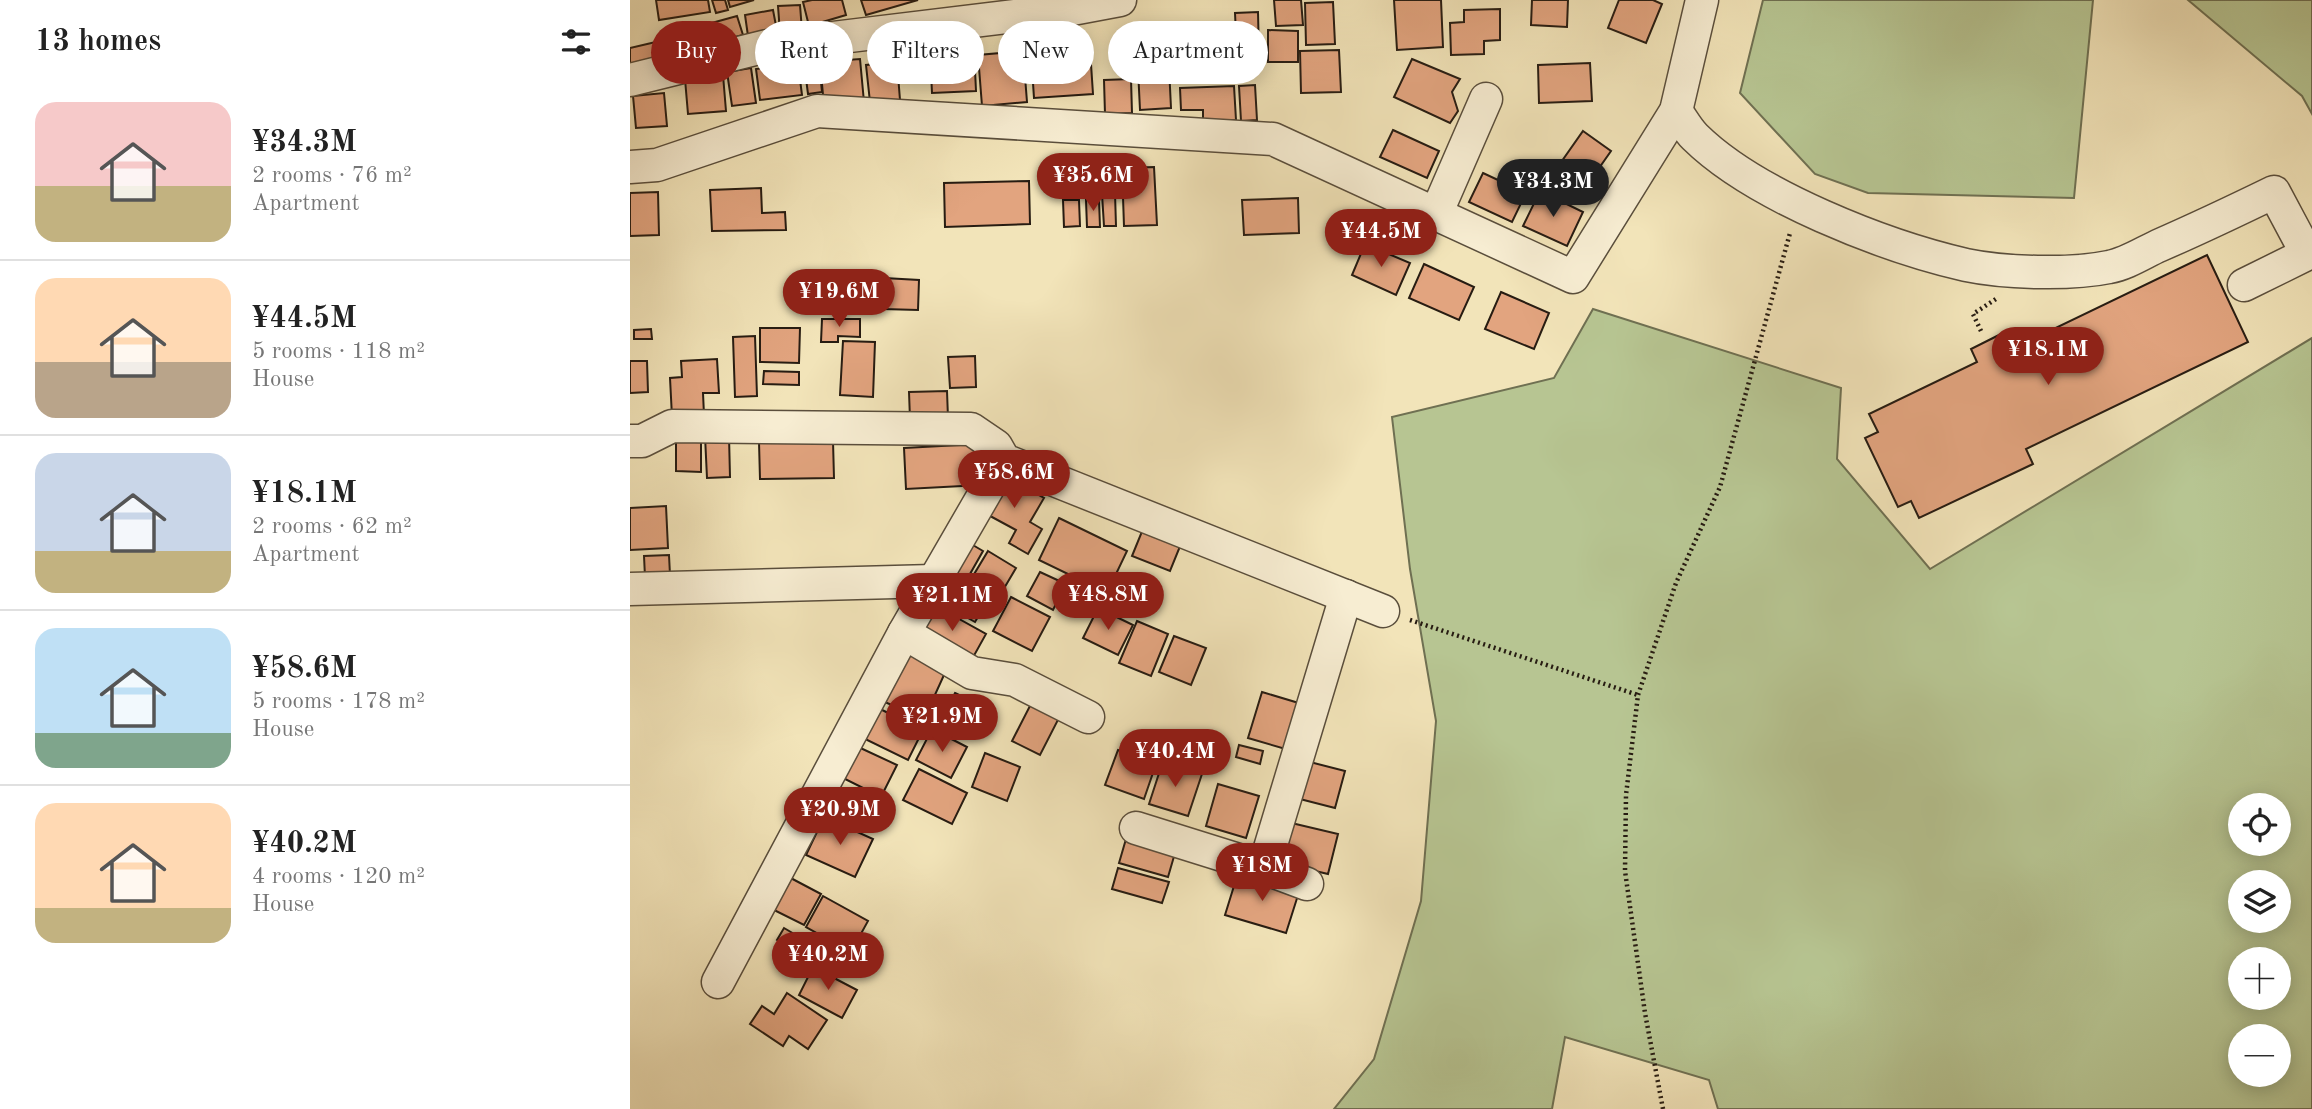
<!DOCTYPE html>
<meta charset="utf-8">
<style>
body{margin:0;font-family:"Old Standard TT",serif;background:#f6f6f6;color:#222;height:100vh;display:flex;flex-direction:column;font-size:26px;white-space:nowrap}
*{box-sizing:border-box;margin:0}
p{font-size:23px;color:#767676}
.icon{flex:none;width:38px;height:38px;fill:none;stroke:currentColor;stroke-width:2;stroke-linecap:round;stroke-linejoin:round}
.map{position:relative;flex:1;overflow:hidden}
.sheet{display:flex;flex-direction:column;background:#fff;width:630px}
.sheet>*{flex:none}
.banner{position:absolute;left:21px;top:21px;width:665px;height:63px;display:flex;gap:14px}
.tools{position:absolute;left:1598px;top:793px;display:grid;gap:14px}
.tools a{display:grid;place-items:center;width:63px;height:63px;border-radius:50%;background:#fff;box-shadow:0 4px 18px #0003;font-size:35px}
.price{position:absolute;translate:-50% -60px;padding:0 16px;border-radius:24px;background:#8f2418;color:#fff;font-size:23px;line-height:46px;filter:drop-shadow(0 2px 4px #0008)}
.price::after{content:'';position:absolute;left:50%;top:42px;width:21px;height:16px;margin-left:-10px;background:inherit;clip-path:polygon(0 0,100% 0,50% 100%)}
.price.active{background:#222;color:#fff}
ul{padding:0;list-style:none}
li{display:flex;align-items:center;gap:21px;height:175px;padding:0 35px}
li+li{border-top:2px solid #e0e0e0}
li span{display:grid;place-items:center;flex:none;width:196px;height:140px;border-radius:21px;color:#555}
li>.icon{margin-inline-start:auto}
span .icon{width:84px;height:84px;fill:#fffc;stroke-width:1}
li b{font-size:30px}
h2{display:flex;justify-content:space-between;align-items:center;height:84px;padding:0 35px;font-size:30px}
.tag{padding:0 24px;border-radius:32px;background:#fff;box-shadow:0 4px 18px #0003;font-size:24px;line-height:63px}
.tag.active{background:#8f2418;color:#fff}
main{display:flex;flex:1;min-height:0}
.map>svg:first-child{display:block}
</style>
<main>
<section class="sheet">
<h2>13 homes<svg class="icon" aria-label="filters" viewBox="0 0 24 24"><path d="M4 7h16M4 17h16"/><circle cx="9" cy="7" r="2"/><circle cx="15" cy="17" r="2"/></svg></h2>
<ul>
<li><span style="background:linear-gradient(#f6c9c9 60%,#c2b280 0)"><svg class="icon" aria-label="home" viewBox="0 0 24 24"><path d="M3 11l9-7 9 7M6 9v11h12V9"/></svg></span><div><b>¥34.3M</b><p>2 rooms · 76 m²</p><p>Apartment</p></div></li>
<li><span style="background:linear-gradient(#ffd9b3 60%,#b9a48a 0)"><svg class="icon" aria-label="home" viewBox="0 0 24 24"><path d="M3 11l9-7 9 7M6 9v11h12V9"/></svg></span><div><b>¥44.5M</b><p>5 rooms · 118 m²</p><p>House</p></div></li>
<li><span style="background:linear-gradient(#c9d6e8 70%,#c2b280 0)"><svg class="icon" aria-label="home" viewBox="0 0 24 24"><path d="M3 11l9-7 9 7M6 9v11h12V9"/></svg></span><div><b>¥18.1M</b><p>2 rooms · 62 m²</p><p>Apartment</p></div></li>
<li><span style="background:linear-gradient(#bfe0f5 75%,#7fa58c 0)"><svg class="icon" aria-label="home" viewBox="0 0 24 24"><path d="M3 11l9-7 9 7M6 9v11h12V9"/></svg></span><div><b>¥58.6M</b><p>5 rooms · 178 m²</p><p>House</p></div></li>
<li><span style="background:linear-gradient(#ffd9b3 75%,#c2b280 0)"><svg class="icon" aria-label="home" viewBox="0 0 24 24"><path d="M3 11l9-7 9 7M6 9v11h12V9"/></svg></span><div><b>¥40.2M</b><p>4 rooms · 120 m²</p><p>House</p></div></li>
</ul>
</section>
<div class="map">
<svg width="1682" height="1109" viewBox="0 0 1682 1109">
<rect width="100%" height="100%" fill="#f2e4b9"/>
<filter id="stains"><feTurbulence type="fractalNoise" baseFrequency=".00286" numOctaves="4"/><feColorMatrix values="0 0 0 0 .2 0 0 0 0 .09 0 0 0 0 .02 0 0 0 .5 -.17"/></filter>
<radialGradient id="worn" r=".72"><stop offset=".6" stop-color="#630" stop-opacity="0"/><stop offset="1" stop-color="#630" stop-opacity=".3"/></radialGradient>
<!-- green -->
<g fill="#b7c592" stroke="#6f7052" stroke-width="2" fill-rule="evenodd">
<path d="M1133 0H1463L1444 198 1238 193 1185 174 1110 93Z"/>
<path d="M1558 0H1682V114L1672 96Z"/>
<path d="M963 309 1211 388 1207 459 1300 569 1682 338V1109H1088L1079 1080 935 1037 922 1109H704L744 1059 791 901 806 721 780 569 762 417 924 378ZM1648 805V844H1610V805ZM1648 882V920H1610V882ZM1610 959H1648V998H1610ZM1610 1036H1648V1074H1610Z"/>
</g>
<!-- building -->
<g fill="#e2a47f" stroke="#271c12" stroke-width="2">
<path d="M26 0H78L80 12 29 20Z"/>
<path d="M82 0H95L98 10 86 13Z"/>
<path d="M98 0H124L100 7Z"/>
<path d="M182 0H212L216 15 179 26 173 2Z"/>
<path d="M231 0H288L236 15Z"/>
<path d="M644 0H671L673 25 646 26Z"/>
<path d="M764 0H811L813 47 767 50Z"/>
<path d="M902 0H938L937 27 901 25Z"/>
<path d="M989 0H1023L1032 4 1016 43 978 28Z"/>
<path d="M703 2 705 44 676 45 675 3Z"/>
<path d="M170 5 172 31 150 33 148 6Z"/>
<path d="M870 9V40L854 41V54L821 55 820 23 834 22V10Z"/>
<path d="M143 10 147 31 118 36 115 15Z"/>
<path d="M628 12 629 55 607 56 605 13Z"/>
<path d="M107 16 113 35 83 43 78 24Z"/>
<path d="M72 28 77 47 39 59 33 40Z"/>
<path d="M638 30 668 31V62H638Z"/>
<path d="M30 41 34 60 0 67V48Z"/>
<path d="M344 49 346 91 302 93 300 51Z"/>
<path d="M460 49 463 94 404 98 401 53Z"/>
<path d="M709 50 711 92 671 93 670 51Z"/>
<path d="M393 51 397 102 352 106 348 55Z"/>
<path d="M230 59 234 102 194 106 190 62Z"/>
<path d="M782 59 830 79 822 92 828 111 820 123 764 97Z"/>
<path d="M189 62 192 92 178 94 174 63Z"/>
<path d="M267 62 270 100 240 102 236 65Z"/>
<path d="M960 63 962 101 909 103 908 65Z"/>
<path d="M168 64 172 95 130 100 126 69Z"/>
<path d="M539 67 541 108 510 110 508 69Z"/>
<path d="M121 68 126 103 102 106 97 72Z"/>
<path d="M93 75 96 111 58 114 55 79Z"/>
<path d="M501 79 502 113 475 114 474 80Z"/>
<path d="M625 85 627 120 611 121 609 86Z"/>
<path d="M604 86 606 120 573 121V110H551L550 88Z"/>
<path d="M34 93 37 126 6 128 3 96Z"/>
<path d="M763 130 809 151 797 178 750 157Z"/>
<path d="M953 131 981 151 955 188 927 168Z"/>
<path d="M441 156 467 157 466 179 440 178Z"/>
<path d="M524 167 527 225 494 226 492 168Z"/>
<path d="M853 173 896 193 882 222 839 202Z"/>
<path d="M399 181 400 224 315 227 314 183Z"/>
<path d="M131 188 132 213 155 212 156 230 82 231 80 190Z"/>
<path d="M910 191 953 212 937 246 893 226Z"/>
<path d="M28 192 29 235 0 236V193Z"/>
<path d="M485 193 486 226H474L472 194Z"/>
<path d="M668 198 669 233 614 235 612 200Z"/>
<path d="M433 200H449L450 226 434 227Z"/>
<path d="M456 200H469L470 227H457Z"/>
<path d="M735 244 780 263 766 295 722 275Z"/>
<path d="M1577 255 1618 342 1396 449 1403 464 1289 518 1281 501 1268 507 1235 438 1248 432 1239 414 1347 362 1341 349 1373 333 1380 350Z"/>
<path d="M794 264 844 287 829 320 779 298Z"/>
<path d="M254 278 289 280 288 310 253 309Z"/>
<path d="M871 292 919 313 904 349 855 329Z"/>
<path d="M192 319H230V337L208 336V342H191Z"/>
<path d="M130 328H170L169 363 130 362Z"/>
<path d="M21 329 22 339H4V330Z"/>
<path d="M125 336 127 396 105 397 103 337Z"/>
<path d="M213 341 245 342 243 397 210 395Z"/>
<path d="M345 356 346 387 320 388 318 357Z"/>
<path d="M87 359 89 393H73L74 415 42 417 40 378 52 377 51 361Z"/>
<path d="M0 361H17L18 392 0 393Z"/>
<path d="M134 371 169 372V385L133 384Z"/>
<path d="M317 391 318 418 280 419 279 392Z"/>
<path d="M46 432H71V472L46 471Z"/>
<path d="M75 436H99L100 477 77 478Z"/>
<path d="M203 441 204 478 130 479 129 442Z"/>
<path d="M349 444 351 485 276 489 274 448Z"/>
<path d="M369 473 414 498 400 522 412 529 398 554 379 543 386 530 349 510Z"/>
<path d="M36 506 38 548 0 550V508Z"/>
<path d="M429 518 497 551 477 593 409 560Z"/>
<path d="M515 524 553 539 540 571 502 556Z"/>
<path d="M336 541 353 551 332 588 315 578Z"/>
<path d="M358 551 386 568 366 602 337 586Z"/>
<path d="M39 555 40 575 15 577 14 556Z"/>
<path d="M410 572 436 584 423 610 397 596Z"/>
<path d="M312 579 355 605 345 622 301 597Z"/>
<path d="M381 597 420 617 402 651 363 631Z"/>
<path d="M304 605 356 634 341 661 289 633Z"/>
<path d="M468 608 503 625 488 655 453 638Z"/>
<path d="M507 621 538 634 521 676 489 663Z"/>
<path d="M544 636 576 648 561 685 529 672Z"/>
<path d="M276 645 319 664 294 719 250 700Z"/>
<path d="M632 692 672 704 659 750 618 738Z"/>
<path d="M325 693 350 705 335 736 310 723Z"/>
<path d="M404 698 432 712 410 755 382 741Z"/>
<path d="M244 706 293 730 278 760 229 736Z"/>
<path d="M302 729 337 747 321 778 286 760Z"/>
<path d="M224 745 267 765 251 797 209 776Z"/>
<path d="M609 745 633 751 630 764 606 757Z"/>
<path d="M488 750 526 764 514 799 475 785Z"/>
<path d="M355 753 390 767 377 801 342 787Z"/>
<path d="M533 761 572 774 558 816 519 804Z"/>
<path d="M676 761 715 771 705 808 666 798Z"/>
<path d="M289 769 337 793 322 824 273 800Z"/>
<path d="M588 784 629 796 616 838 576 826Z"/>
<path d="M194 817 243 839 225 877 176 855Z"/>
<path d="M653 821 708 834 698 874 643 861Z"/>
<path d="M496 839 545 853 538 877 489 863Z"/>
<path d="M488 868 539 882 532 903 482 889Z"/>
<path d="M608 873 669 892 656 933 595 915Z"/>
<path d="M155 875 191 894 174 925 138 907Z"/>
<path d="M193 896 238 921 221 952 176 927Z"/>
<path d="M154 928 171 938 164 950 147 940Z"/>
<path d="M183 967 227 990 212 1018 169 995Z"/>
<path d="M157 993 197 1020 178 1049 159 1036 153 1046 120 1024 132 1006 144 1014Z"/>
</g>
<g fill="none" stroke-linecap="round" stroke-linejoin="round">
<defs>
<g id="minor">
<path d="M0 80 137 46 442 9 490 0"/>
<path d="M1046 111C1052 119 1057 129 1065 137 1125 196 1254 246 1336 265 1374 273 1441 275 1479 267 1496 264 1513 253 1528 246 1567 229 1605 211 1644 192L1677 254 1614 285"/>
<path d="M0 167 27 165 187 111 643 139 943 277 1046 111 1072 0"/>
<path d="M806 214 856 99"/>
<path d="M0 441H12L42 426 341 429 366 446 374 460 753 611"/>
<path d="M0 589 303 581"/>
<path d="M274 633 342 673 385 680 458 717"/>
<path d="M506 828 634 868 677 884"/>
<path d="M634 868 716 596"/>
<path d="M88 982 274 633 374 460"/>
</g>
</defs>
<!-- minor casing -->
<use href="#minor" stroke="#5a4e3c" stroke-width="35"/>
<!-- path -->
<g stroke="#271c12" stroke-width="4.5" stroke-dasharray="2 3.5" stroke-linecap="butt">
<path d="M1351 331 1343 314 1366 299"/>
<path d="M780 620 1008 695"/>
<path d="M1033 1109 1015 1013 995 871 996 795 1008 695 1046 583 1090 487 1160 233"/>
</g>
<!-- minor -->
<use href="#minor" stroke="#f7edd2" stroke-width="32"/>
</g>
<rect width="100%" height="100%" filter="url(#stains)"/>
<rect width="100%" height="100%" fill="url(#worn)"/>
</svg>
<div class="tools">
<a><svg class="icon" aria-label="locate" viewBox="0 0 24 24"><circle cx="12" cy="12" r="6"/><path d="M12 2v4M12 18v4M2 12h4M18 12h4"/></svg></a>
<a><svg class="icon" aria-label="layers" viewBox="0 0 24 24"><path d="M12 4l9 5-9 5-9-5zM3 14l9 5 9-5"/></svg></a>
<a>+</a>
<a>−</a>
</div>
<b class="price" style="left:463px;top:213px">¥35.6M</b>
<b class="price active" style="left:923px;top:219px">¥34.3M</b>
<b class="price" style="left:751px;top:269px">¥44.5M</b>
<b class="price" style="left:209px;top:329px">¥19.6M</b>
<b class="price" style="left:1418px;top:387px">¥18.1M</b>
<b class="price" style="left:384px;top:510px">¥58.6M</b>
<b class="price" style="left:478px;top:632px">¥48.8M</b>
<b class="price" style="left:322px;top:633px">¥21.1M</b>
<b class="price" style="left:312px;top:754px">¥21.9M</b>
<b class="price" style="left:545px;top:789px">¥40.4M</b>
<b class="price" style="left:210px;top:847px">¥20.9M</b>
<b class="price" style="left:632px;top:903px">¥18M</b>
<b class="price" style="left:198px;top:992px">¥40.2M</b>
<div class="banner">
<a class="tag active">Buy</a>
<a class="tag">Rent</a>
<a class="tag">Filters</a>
<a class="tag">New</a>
<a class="tag">Apartment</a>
</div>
</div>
</main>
